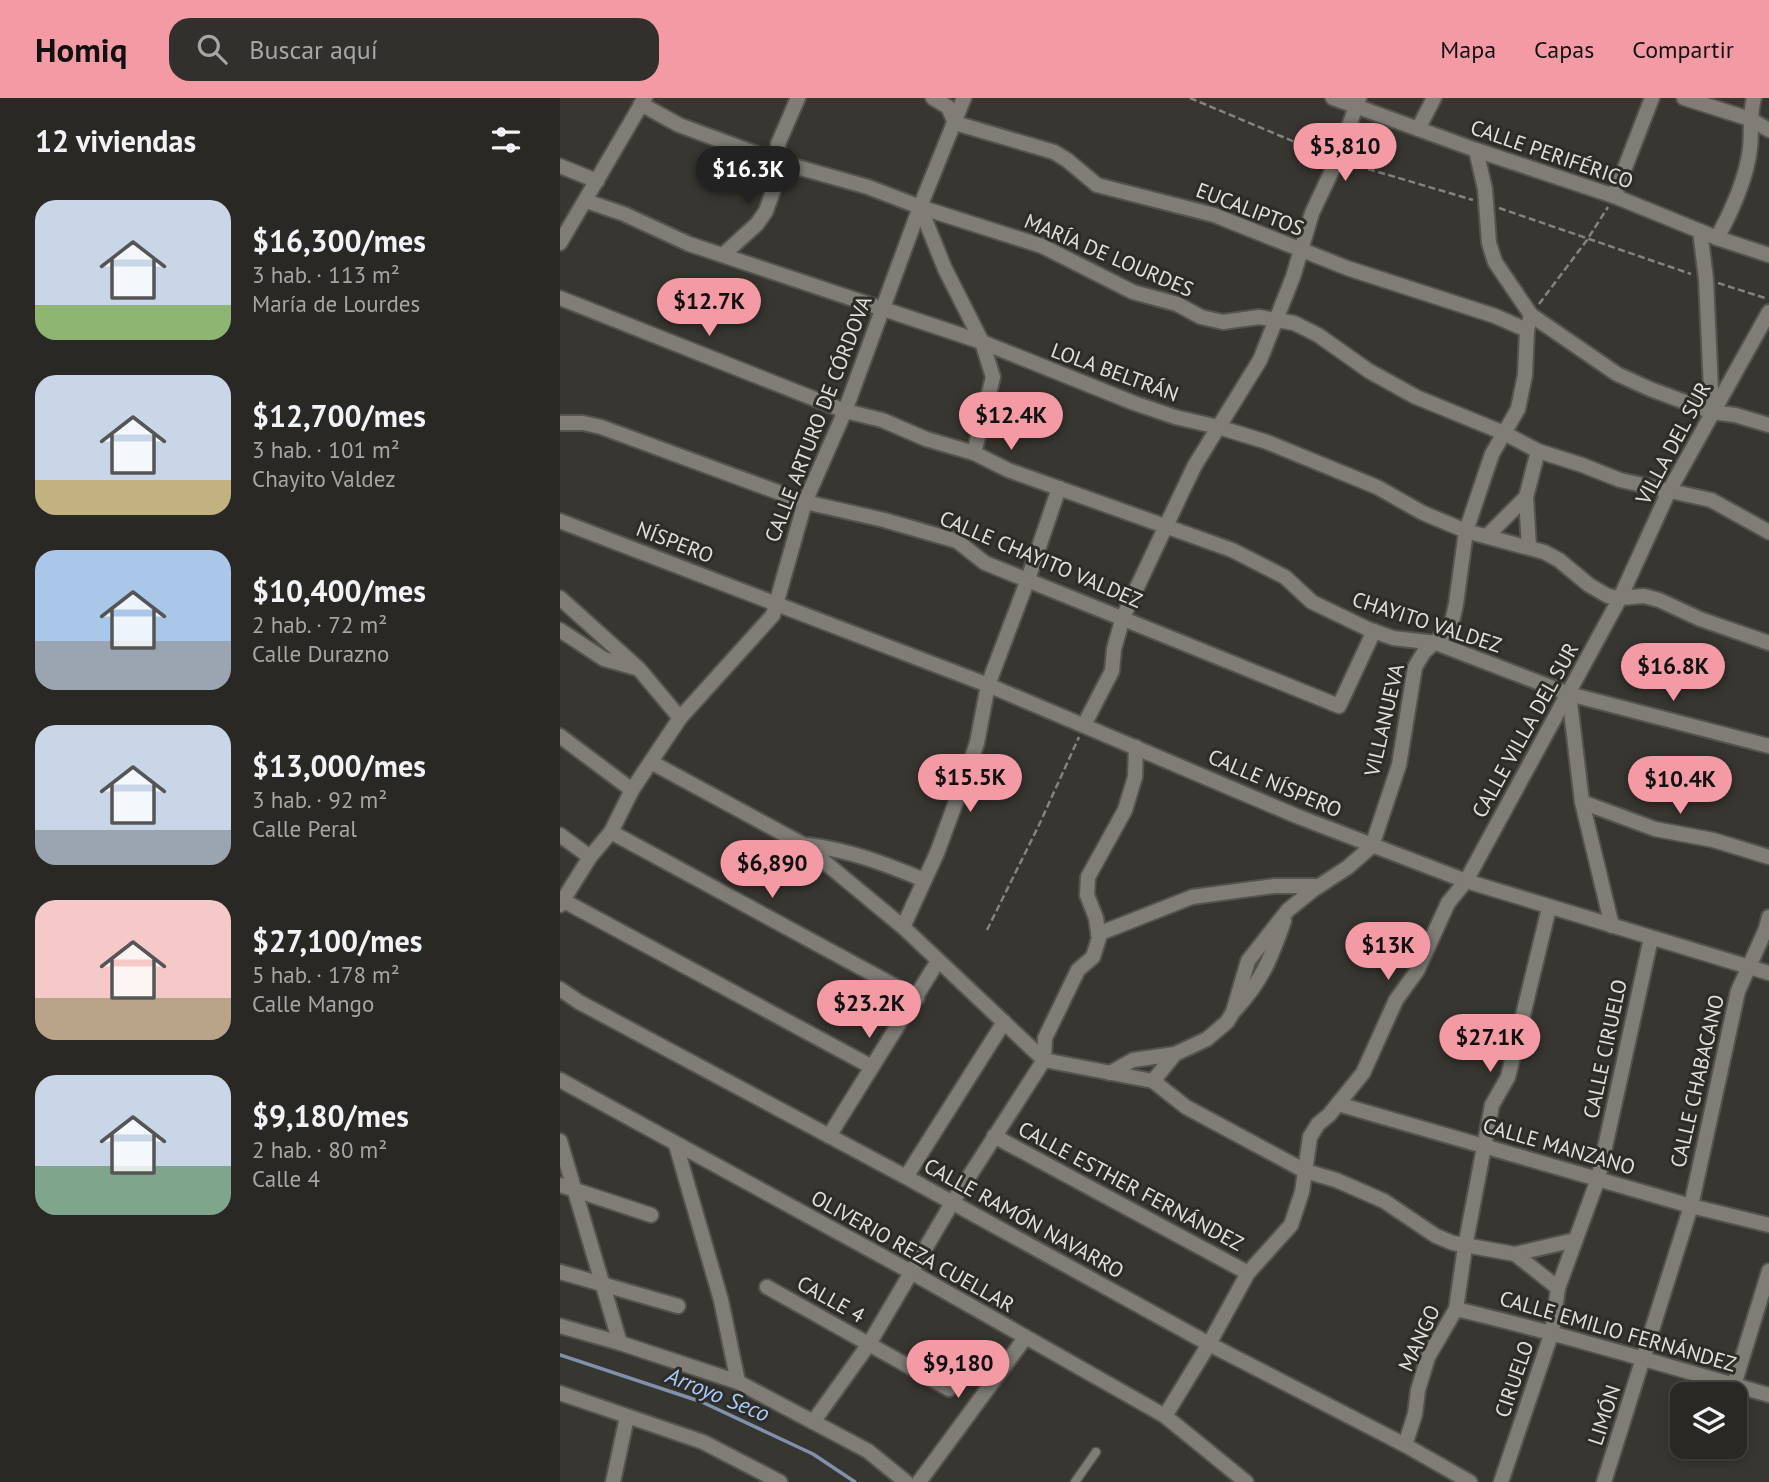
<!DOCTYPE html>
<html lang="es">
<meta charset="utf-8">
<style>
body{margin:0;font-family:"PT Sans",sans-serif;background:#32302c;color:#f1f3f6;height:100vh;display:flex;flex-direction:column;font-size:26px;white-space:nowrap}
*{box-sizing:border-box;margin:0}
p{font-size:23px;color:#a5a6a6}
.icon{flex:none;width:38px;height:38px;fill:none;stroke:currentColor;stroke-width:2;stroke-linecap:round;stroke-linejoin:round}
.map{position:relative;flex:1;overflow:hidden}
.drawer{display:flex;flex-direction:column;background:#2a2824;width:560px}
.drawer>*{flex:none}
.controls{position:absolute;left:1110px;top:1284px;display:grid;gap:14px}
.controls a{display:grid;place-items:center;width:77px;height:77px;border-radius:14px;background:#2a2824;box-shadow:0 4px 10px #0003,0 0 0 2px #464441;font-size:35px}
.price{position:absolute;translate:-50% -60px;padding:0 16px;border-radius:24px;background:#f49aa5;color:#111;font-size:23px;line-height:46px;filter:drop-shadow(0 2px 4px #0008)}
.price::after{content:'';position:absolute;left:50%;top:42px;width:21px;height:16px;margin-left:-10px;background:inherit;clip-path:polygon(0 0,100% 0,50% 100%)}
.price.current{background:#222;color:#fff}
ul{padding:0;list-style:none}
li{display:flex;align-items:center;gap:21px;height:175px;padding:0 35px}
li span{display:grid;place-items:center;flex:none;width:196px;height:140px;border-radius:21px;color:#555}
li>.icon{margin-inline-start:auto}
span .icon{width:84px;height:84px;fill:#fffc;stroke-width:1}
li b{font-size:30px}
h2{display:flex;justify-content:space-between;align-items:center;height:84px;padding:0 35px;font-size:30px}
header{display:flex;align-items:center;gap:42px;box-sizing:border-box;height:98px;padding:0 35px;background:#f49aa5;color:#111}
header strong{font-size:33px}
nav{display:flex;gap:38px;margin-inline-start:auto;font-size:24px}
.search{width:490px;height:63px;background:#32302c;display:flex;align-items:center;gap:18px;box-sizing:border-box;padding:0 24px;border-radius:21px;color:#a5a6a6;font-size:26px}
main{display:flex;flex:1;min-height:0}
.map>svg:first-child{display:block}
</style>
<header>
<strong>Homiq</strong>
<div class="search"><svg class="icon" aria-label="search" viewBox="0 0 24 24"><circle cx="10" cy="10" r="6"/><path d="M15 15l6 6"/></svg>Buscar aquí</div>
<nav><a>Mapa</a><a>Capas</a><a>Compartir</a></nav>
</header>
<main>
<section class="drawer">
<h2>12 viviendas<svg class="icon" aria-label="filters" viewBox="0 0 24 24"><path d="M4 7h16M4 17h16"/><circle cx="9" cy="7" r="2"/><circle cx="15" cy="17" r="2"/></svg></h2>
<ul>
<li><span style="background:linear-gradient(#c9d6e8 75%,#8fb573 0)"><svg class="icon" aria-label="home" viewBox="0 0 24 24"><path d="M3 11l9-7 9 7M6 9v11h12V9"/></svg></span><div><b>$16,300/mes</b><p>3 hab. · 113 m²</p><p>María de Lourdes</p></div></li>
<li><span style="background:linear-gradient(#c9d6e8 75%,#c2b280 0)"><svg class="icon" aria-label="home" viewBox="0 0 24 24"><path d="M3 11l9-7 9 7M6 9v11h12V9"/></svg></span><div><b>$12,700/mes</b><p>3 hab. · 101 m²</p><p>Chayito Valdez</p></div></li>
<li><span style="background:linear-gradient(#a9c7e8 65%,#9aa5b1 0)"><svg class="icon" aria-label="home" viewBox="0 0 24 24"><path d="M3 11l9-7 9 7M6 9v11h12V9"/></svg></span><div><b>$10,400/mes</b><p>2 hab. · 72 m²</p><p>Calle Durazno</p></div></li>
<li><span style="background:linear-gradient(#c9d6e8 75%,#9aa5b1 0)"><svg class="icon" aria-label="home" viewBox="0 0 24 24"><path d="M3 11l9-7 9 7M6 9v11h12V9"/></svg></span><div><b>$13,000/mes</b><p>3 hab. · 92 m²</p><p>Calle Peral</p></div></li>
<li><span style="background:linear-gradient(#f6c9c9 70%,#b9a48a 0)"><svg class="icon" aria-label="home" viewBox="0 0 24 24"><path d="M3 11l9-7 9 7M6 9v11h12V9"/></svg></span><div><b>$27,100/mes</b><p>5 hab. · 178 m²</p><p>Calle Mango</p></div></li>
<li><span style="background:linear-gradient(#c9d6e8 65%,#7fa58c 0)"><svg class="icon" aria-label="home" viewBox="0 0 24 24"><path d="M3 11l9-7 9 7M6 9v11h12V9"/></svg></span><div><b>$9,180/mes</b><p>2 hab. · 80 m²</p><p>Calle 4</p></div></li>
</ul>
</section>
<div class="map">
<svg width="1209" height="1384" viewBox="0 0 1209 1384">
<rect width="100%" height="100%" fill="#383630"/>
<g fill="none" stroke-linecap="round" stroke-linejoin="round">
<!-- stream -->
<path stroke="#7f91ad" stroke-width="3.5" d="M0 1257 142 1304 253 1356 295 1384"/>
<defs>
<path id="service" d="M515 1384 536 1354"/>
<g id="minor">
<path d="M373 0 388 9 395 25 494 54 507 62 537 87 654 117 787 170 935 218 967 232"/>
<path d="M773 0 916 52 1054 98 1157 140 1209 157"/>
<path d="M1124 0 1190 21 1209 32"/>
<path d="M81 6 119 27 219 64 308 89 360 109 482 148 573 194 617 206 641 219 663 224 699 219 734 225 758 237 809 273 856 299 944 335 978 353 1022 367 1060 382 1151 402 1209 434"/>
<path d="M858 31 874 0"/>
<path d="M916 52 925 91 929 145 935 164 971 217 1057 276 1090 291 1152 314 1175 317 1209 327"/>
<path d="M0 68 37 83"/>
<path d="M1054 98 1092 0"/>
<path d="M26 103 64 116 129 146 422 244 574 305 615 319 658 329 707 344 817 389 863 415 906 433 984 454 999 462 1029 487 1048 498 1060 500 1084 498 1099 502 1140 521 1209 545"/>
<path d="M360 109 385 171 422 244 433 279 414 355"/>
<path d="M1140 133 1146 181 1152 314"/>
<path d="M1157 140C1171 115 1187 79 1190 50 1192 33 1189 17 1194 0"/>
<path d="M0 145 85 0"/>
<path d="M164 156 197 126 206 113 215 87 219 64 218 46 238 0"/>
<path d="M0 200 285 313 322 322 366 341 414 355 448 372 672 452 725 479 752 504 808 531 833 540 876 545 1009 596 1209 648"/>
<path d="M0 325H23L41 329 245 404 324 422 397 443 425 465 779 608 814 533"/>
<path d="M927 438 966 399"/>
<path d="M969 449 966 399 978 353"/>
<path d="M0 500 79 571 120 620"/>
<path d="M0 532 44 561 76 570"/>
<path d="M1009 596 1022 704 1052 828"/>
<path d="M524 627 552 573 554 551 563 519 623 392 635 367 700 262 733 179 752 115 777 62 799 0"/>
<path d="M0 638 72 692"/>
<path d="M91 664 244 747 343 829 484 962 593 983 626 1009 745 1073 776 1082 824 1103 876 1138 893 1145 955 1156 1015 1142"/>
<path d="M1022 704 1095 731 1153 742 1209 759"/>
<path d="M51 734 357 900"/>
<path d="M0 737 30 759"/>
<path d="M248 747C289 752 326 766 364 782"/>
<path d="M4 803 312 969"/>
<path d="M0 807 30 759 51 734 72 692 120 620 213 517 245 404 285 313 360 109 404 0"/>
<path d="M343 829 377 755 404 682 417 645 428 587 468 481 499 390"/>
<path d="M538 836 632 799 714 788H759"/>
<path d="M0 891 19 904 346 1079 649 1246 845 1347 910 1384"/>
<path d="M675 912C702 883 711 860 724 823"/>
<path d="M484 962 485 940 518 872 533 859 539 840 536 820 527 797 528 779 565 712 575 679 576 649"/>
<path d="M550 975 573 962 615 956"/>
<path d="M0 982 351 1174 605 1318 686 1384"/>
<path d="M593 983 615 956 647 941 667 924 673 914 688 863 728 812 753 792 788 769 812 748 839 667 855 569 864 554 883 537 892 524 896 506 906 433 932 356 958 311 965 277 967 232 971 217"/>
<path d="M778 1006 1131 1108 1209 1127"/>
<path d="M269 1038 378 863"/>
<path d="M434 1038 688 1175"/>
<path d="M0 1043 60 1245"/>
<path d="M116 1047 161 1202 178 1284"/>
<path d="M346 1079 444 924"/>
<path d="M0 1087 91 1117"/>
<path d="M955 1156 998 1190"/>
<path d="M0 1174 118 1208"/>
<path d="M207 1189 389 1291"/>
<path d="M896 1211C1001 1236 1105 1267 1209 1297"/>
<path d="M1174 1287 1209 1173"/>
<path d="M605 1318 649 1246 688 1175 731 1127 742 1094 750 1039 758 1026 769 1017 803 975 836 902 857 873 888 805 906 783"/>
<path d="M253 1324 309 1246 392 1105 484 962"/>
<path d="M845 1347 855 1316 858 1292 868 1259 896 1211 905 1149 932 1007 948 979 989 810"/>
<path d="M53 1384 67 1319"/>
<path d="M359 1384 465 1240"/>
<path d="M941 1384 992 1234 998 1190 1038 1081 1091 840"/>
<path d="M1044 1384 1131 1108 1178 893 1206 831 1209 819"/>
</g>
<g id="tertiary">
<path d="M0 423 428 587 739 719 906 783 1209 875"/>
<path d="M906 783 1060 500 1109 393 1209 214"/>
<path d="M0 1228 60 1245 178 1284 308 1353 346 1384"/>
<path d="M0 1295 143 1344 220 1384"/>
</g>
</defs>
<!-- service casing -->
<use href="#service" stroke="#55534f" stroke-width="11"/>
<!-- minor casing -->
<use href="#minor" stroke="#55534f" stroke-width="18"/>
<!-- tertiary casing -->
<use href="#tertiary" stroke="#55534f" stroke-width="18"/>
<!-- path -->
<g stroke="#84837e" stroke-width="2.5" stroke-dasharray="7 3.5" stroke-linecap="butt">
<path d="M630 0 766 57"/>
<path d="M788 65 913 102"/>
<path d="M939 110 1131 176"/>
<path d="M1158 185 1205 200"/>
<path d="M979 206 1027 142 1048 109"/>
<path d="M427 832 479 727 519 639"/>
</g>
<!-- service -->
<use href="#service" stroke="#7f7d76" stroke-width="8"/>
<!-- minor -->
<use href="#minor" stroke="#7f7d76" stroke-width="14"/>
<!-- tertiary -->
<use href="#tertiary" stroke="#7f7d76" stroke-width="14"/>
</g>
<g text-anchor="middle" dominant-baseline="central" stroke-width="6" stroke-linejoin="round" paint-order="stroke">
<!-- street labels -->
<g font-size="21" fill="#e0dfdc" stroke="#2e2c26">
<text transform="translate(992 56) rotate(19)">CALLE PERIFÉRICO</text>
<text transform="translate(690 111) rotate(21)">EUCALIPTOS</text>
<text transform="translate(549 157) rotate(23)">MARÍA DE LOURDES</text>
<text transform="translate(555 274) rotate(20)">LOLA BELTRÁN</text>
<text transform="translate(258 321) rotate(-69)">CALLE ARTURO DE CÓRDOVA</text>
<text transform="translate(1113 345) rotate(-62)">VILLA DEL SUR</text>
<text transform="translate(115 444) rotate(21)">NÍSPERO</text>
<text transform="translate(481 461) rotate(23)">CALLE CHAYITO VALDEZ</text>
<text transform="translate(867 524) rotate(18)">CHAYITO VALDEZ</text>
<text transform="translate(824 622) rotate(-77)">VILLANUEVA</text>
<text transform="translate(965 632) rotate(-61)">CALLE VILLA DEL SUR</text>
<text transform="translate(715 685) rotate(23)">CALLE NÍSPERO</text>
<text transform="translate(1045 951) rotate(-78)">CALLE CIRUELO</text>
<text transform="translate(1137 983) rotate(-77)">CALLE CHABACANO</text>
<text transform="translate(999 1048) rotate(16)">CALLE MANZANO</text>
<text transform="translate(571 1088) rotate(28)">CALLE ESTHER FERNÁNDEZ</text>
<text transform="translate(464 1120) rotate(29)">CALLE RAMÓN NAVARRO</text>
<text transform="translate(353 1153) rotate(29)">OLIVERIO REZA CUELLAR</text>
<text transform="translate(271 1201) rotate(29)">CALLE 4</text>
<text transform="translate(1058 1233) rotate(16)">CALLE EMILIO FERNÁNDEZ</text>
<text transform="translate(859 1240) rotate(-65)">MANGO</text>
<text transform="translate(954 1281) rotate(-71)">CIRUELO</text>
<text transform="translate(1044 1317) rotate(-72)">LIMÓN</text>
</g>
<!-- water labels -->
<g font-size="23" font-style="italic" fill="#a8c9fe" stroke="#2e2c26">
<text transform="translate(158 1296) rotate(22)">Arroyo Seco</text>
</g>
</g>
</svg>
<div class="controls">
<a><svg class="icon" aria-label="layers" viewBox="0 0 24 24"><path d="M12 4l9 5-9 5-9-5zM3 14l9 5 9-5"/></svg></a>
</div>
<b class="price" style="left:785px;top:85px">$5,810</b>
<b class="price current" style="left:188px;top:108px">$16.3K</b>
<b class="price" style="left:149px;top:240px">$12.7K</b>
<b class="price" style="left:451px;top:354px">$12.4K</b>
<b class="price" style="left:1113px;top:605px">$16.8K</b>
<b class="price" style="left:410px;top:716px">$15.5K</b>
<b class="price" style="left:1120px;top:718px">$10.4K</b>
<b class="price" style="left:212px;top:802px">$6,890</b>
<b class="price" style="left:828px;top:884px">$13K</b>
<b class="price" style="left:309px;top:942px">$23.2K</b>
<b class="price" style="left:930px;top:976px">$27.1K</b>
<b class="price" style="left:398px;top:1302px">$9,180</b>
</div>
</main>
